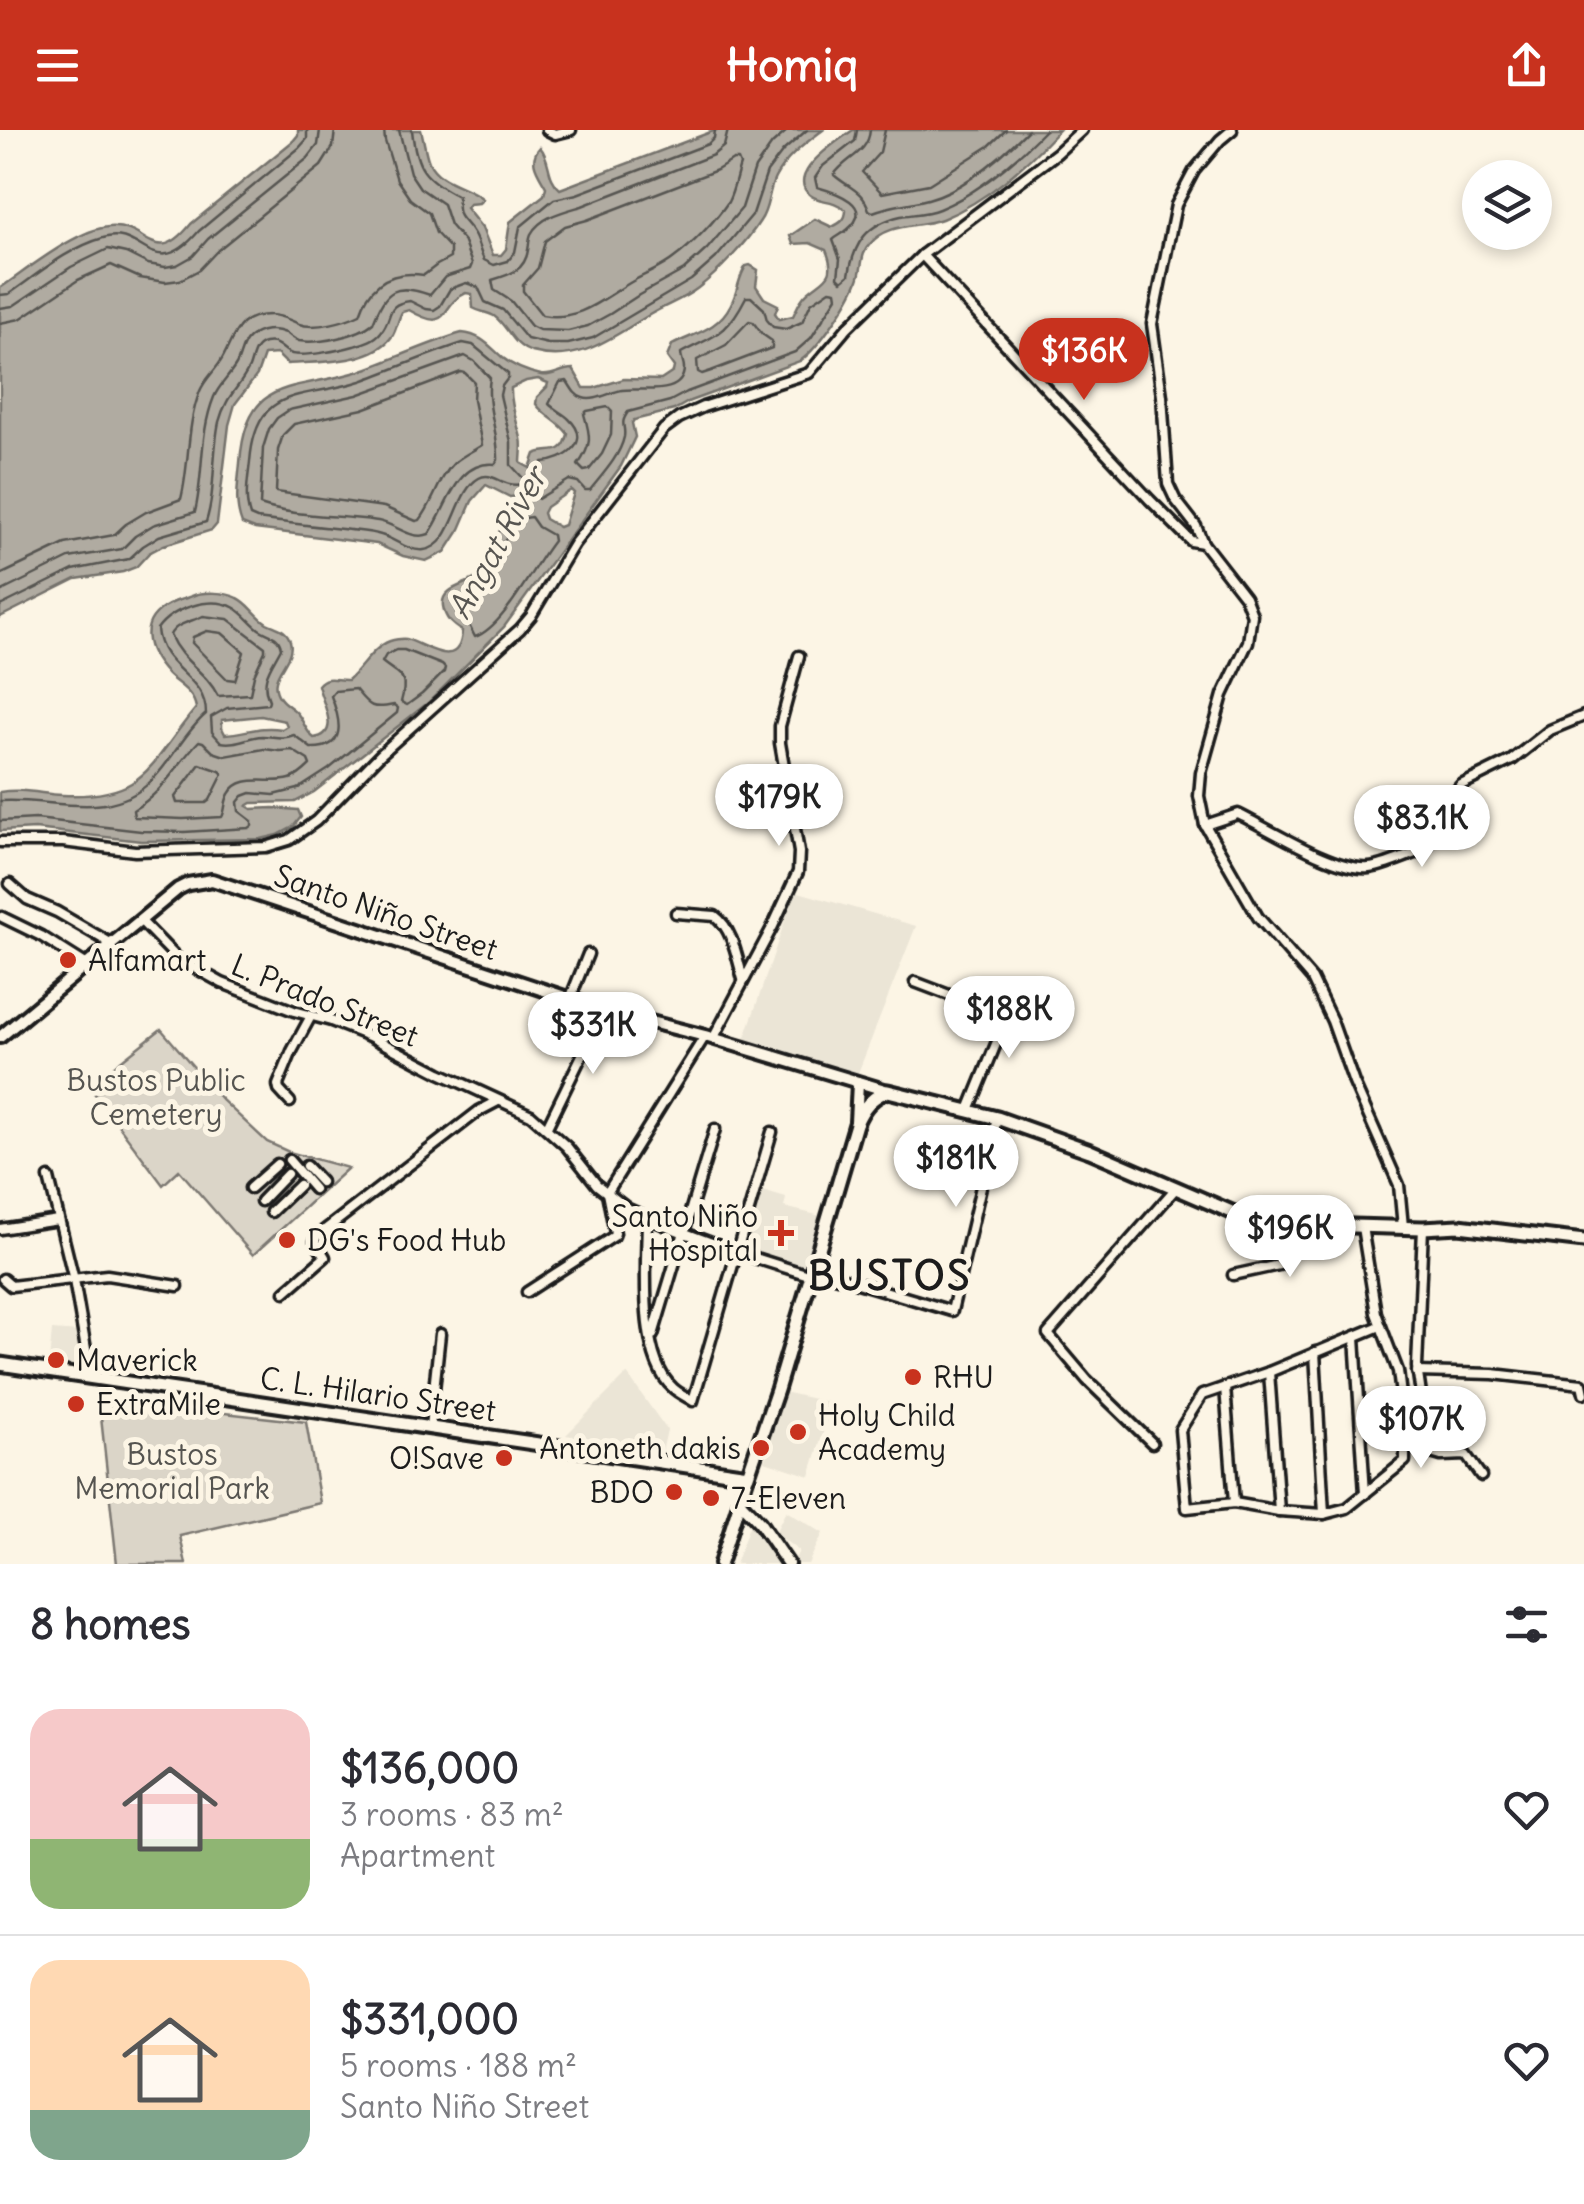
<!DOCTYPE html>
<meta charset="utf-8">
<style>
body{margin:0;font-family:Delius,sans-serif;background:#f7f7f7;color:#2b2b33;height:100vh;display:flex;flex-direction:column;font-size:38px;white-space:nowrap}
*{box-sizing:border-box;margin:0}
p{font-size:32px;color:#7c7c81}
.icon{flex:none;width:55px;height:55px;fill:none;stroke:currentColor;stroke-width:2;stroke-linecap:round;stroke-linejoin:round}
.map{position:relative;height:1434px;overflow:hidden}
.details{display:flex;flex-direction:column;background:#fff;flex:1}
.details>*{flex:none}
.tools{position:absolute;left:1462px;top:30px;display:grid;gap:20px}
.tools a{display:grid;place-items:center;width:90px;height:90px;border-radius:50%;background:#fff;box-shadow:0 5px 15px #0003;font-size:50px}
.price{position:absolute;translate:-50% -85px;padding:0 22px;border-radius:35px;background:#fff;color:#222;font-size:32px;line-height:65px;filter:drop-shadow(0 2px 5px #0008)}
.price::after{content:'';position:absolute;left:50%;top:60px;width:30px;height:22px;margin-left:-15px;background:inherit;clip-path:polygon(0 0,100% 0,50% 100%)}
.price.active{background:#c8321e;color:#fff}
ul{padding:0;list-style:none}
li{display:flex;align-items:center;gap:30px;height:250px;padding:0 30px}
li+li{border-top:2px solid #e1e1e2}
li span{display:grid;place-items:center;flex:none;width:280px;height:200px;border-radius:30px;color:#555}
li>.icon{margin-inline-start:auto}
span .icon{width:120px;height:120px;fill:#fffc;stroke-width:1}
li b{font-size:42px}
h2{display:flex;justify-content:space-between;align-items:center;height:120px;padding:0 30px;font-size:42px}
header{display:flex;justify-content:space-between;align-items:center;height:130px;padding:0 30px;background:#c8321e;color:#fff;font-size:45px;font-weight:700}
.map>svg:first-child{display:block}
</style>
<header><svg class="icon" aria-label="menu" viewBox="0 0 24 24"><path d="M4 6h16M4 12h16M4 18h16"/></svg>Homiq<svg class="icon" aria-label="share" viewBox="0 0 24 24"><path d="M12 15V3M7 8l5-5 5 5M5 13v7h14v-7"/></svg></header>
<div class="map">
<svg width="1584" height="1434" viewBox="0 0 1584 1434">
<rect width="100%" height="100%" fill="#fcf5e5"/>
<filter id="ink" filterUnits="userSpaceOnUse"><feTurbulence type="fractalNoise" baseFrequency=".01" numOctaves="2"/><feDisplacementMap in="SourceGraphic" scale="20" xChannelSelector="R" yChannelSelector="G"/><feConvolveMatrix kernelMatrix="1 2 1 2 8 2 1 2 1" color-interpolation-filters="sRGB"/></filter>
<g filter="url(#ink)">
<!-- built -->
<g fill="#ebe5d6">
<path d="M795 761 916 796 856 948 743 914Z"/>
<path d="M759 1060 786 1068 784 1077 821 1086 804 1140 740 1120Z"/>
<path d="M52 1200 80 1202 85 1237 49 1232Z"/>
<path d="M627 1244 667 1300 662 1322 566 1305Z"/>
<path d="M783 1262 832 1273 810 1346 765 1331Z"/>
<path d="M786 1381 823 1403 808 1434H796L794 1431 799 1421 775 1403Z"/>
<path d="M751 1391 781 1434H735Z"/>
</g>
<!-- green -->
<g fill="#dbd5c8" stroke="#7c7872" stroke-width="2.5">
<path d="M161 899 222 970 267 1012 289 1022 348 1038 253 1125 179 1040 163 1055 89 956Z"/>
<path d="M99 1269 306 1292 320 1373 180 1406 186 1434H117Z"/>
</g>
<!-- water -->
<g fill="#b0aba1" stroke="#75726c" stroke-width="2.5" fill-rule="evenodd">
<path d="M298 0H421C424 10 425 22 429 32 439 54 468 55 483 69L479 73 469 74 466 78 482 98 493 125H501L506 119 510 92 544 65 546 57C539 44 527 31 540 17 551 29 546 48 560 59L716 0H823C806 13 785 28 775 48 768 62 769 79 760 91 746 113 719 142 698 158 684 169 666 175 651 184 613 206 580 235 532 222 512 216 509 197 494 186 487 182 480 182 473 178L472 164 466 163C438 175 452 205 409 180L402 182C398 189 397 198 393 205 374 234 318 232 287 234L277 224 264 225 257 245 235 274 229 295 217 394 212 400 164 415 149 423 136 437 123 442 76 449 0 487V158C27 140 77 99 109 97 148 94 154 140 191 94L293 11 298 5Z"/>
<path d="M853 0H1059C1026 35 987 71 942 89 918 98 889 92 870 114 860 124 863 137 858 150 850 171 819 218 800 231L690 271 674 280 634 290 632 293 635 307 621 336 504 497 429 572 314 662 295 672 252 673 247 676 252 679 273 678 298 680 301 687 293 697 278 705 261 709 141 711 35 699 0 701V662C20 658 42 664 62 665 147 669 148 635 196 578 193 561 178 555 167 544 145 520 136 491 170 474 177 470 185 469 192 466 203 461 226 462 238 468 249 473 256 486 267 493 277 498 287 499 290 511 296 532 264 545 280 568 284 574 292 577 297 583 304 591 305 601 314 608 342 604 322 573 318 555 327 544 336 551 348 550 362 538 373 517 390 511 393 510 402 508 406 509 425 514 460 543 462 501 452 495 445 489 443 476 440 455 474 455 484 442 491 434 488 421 493 412 501 394 518 384 525 365L510 367 486 355 472 371 460 399 445 422 426 431 403 426 377 414 255 399 242 394C234 374 238 355 240 333 246 244 294 262 360 241 395 229 427 213 462 203 482 205 489 216 503 228 514 237 528 242 541 245 553 247 561 239 573 239L584 258H594L624 249 661 250 673 242 674 237 667 227 672 215C695 203 718 200 731 174 738 162 738 148 746 136L750 135 758 140 756 156 764 168 778 175 775 183 779 189 793 186C797 178 800 169 807 163 823 148 838 148 826 120L810 113 793 114 790 106 815 89 832 97C840 93 846 90 846 80 832 68 820 73 810 65 784 44 839 10 853 0ZM538 249 548 253 547 257 537 267 536 274C545 287 559 291 568 304 563 328 550 317 535 324L530 338 521 333C521 325 523 316 521 308 517 292 510 274 511 258L526 251ZM571 360 574 363 564 395 559 397 545 389 543 383 546 377ZM261 586 285 591 287 596 282 599C259 595 246 603 225 604L222 598V590Z"/>
</g>
<g fill="none" stroke-linecap="round" stroke-linejoin="round">
<!-- shore -->
<g stroke="#575551" stroke-width="2.5">
<path d="M412 0C416 38 424 49 458 66 456 93 463 85 474 105 478 112 480 122 484 130L494 135 508 131 515 122 520 97 554 69 577 64 708 14 714 8 715 0"/>
<path d="M728 0 724 16 713 25 582 76C565 81 541 86 531 104 529 108 529 116 528 120 525 141 509 145 492 150L494 160 511 171 531 196 539 200 568 201 588 196 610 184 639 165 684 140 707 119 742 78 755 38 772 14 788 0"/>
<path d="M857 0 855 11 823 36 815 48 817 57C835 62 877 75 847 100 843 104 837 106 833 110L840 129 838 147 842 151 849 145C854 112 867 94 901 86 914 84 927 84 939 79 980 62 1015 31 1045 0"/>
<path d="M870 0C868 24 846 27 834 45 847 57 863 60 869 80L873 82C891 75 910 74 928 69 963 60 1003 25 1028 0"/>
<path d="M885 0 880 22 862 42 882 63 929 54 989 16 1006 0"/>
<path d="M733 30H738L740 35C736 46 734 61 728 72 716 90 692 115 674 128 662 138 647 143 633 151 603 168 580 192 542 185L523 161V155L538 138 545 111 565 96 587 90 717 40Z"/>
<path d="M830 160 836 161 837 167 811 208 795 222 687 262 670 271 628 282C619 295 626 295 624 307 620 326 602 345 590 360H585L578 352 569 350 538 369 525 355 526 349 537 344 543 332C565 331 593 312 569 289 563 283 555 280 549 274L560 252 567 251C571 257 575 266 583 268 595 272 610 262 622 260 639 257 684 268 684 238 684 233 681 228 681 223 717 204 726 206 746 167H751L764 179 767 190 773 197 786 199 802 192 811 173Z"/>
<path d="M0 165 9 164C38 144 68 118 103 108 143 95 152 156 199 101L299 18 307 9V0"/>
<path d="M0 178 13 176 71 137 108 119 126 123 148 134 165 137 177 135 193 126 208 109 308 28 318 15 320 0"/>
<path d="M749 191 753 192 762 204 772 211V218L711 241 702 244 698 242 697 230 726 215Z"/>
<path d="M0 193 20 189 78 150 111 135 140 148 165 152 180 150 199 140 218 120 321 36 333 17 335 0"/>
<path d="M463 213 473 215 508 244V248L502 256 500 265 511 312V335L523 348 522 354C503 359 493 340 479 348 454 362 455 416 424 420 409 422 395 409 381 405 369 401 355 401 342 399 314 396 286 393 257 389L250 386C244 368 248 350 250 332 256 253 303 270 361 251 395 239 428 224 463 213Z"/>
<path d="M465 226 474 231 490 248C485 276 499 302 498 330L495 334C455 331 448 378 429 404 411 411 396 394 378 391 340 385 295 387 260 375L263 318 269 299 277 288 289 280 357 265Z"/>
<path d="M461 242 465 243 474 252 473 270 482 315C473 321 463 325 454 333 438 349 434 372 420 390L416 391 384 377 276 362 278 320 283 305 294 294 363 279Z"/>
<path d="M608 277 612 281 611 305 602 324 589 340 584 341 578 335C592 315 591 307 584 284L587 281Z"/>
<path d="M531 387 538 397 552 405 553 411C533 436 504 497 475 507L469 495 457 485 454 472C465 463 479 461 489 451 499 442 497 432 500 420 503 407 517 397 525 388Z"/>
<path d="M0 445 65 414 114 405 126 394 146 382 181 369C190 334 186 296 200 261 205 249 216 240 222 229 235 206 236 185 270 185 282 185 289 190 299 194 315 200 346 191 360 184 370 153 392 140 424 145L437 135 450 128V118L436 103 429 83 410 69 397 50 385 11 384 0"/>
<path d="M0 462 69 428 122 419 135 406 153 395 195 382C204 345 199 304 214 267 219 255 229 247 236 235 241 226 241 215 249 208 259 199 274 198 286 203 291 206 293 209 299 211 318 214 358 206 373 193 386 159 395 153 430 165L445 147 470 139 472 134 463 110 450 95 443 74 420 58 410 43 399 0"/>
<path d="M0 476 73 440 129 429 143 416 159 406 206 392C216 361 212 324 219 292 226 265 239 259 249 238 253 228 253 216 265 213 279 210 282 221 292 224 305 227 341 220 354 216 364 213 375 210 381 202 394 187 384 174 410 171L426 179 434 180 440 176 450 159 466 153 478 157 485 172 503 180 527 209 548 214H568L593 208 691 150 716 128 753 84 767 42 783 21 807 0"/>
<path d="M203 486 228 489 265 517V521L254 545 250 564 218 566C205 540 182 533 170 505 176 493 191 492 203 486Z"/>
<path d="M207 501 222 503 244 522 235 550 227 549 192 513 193 507Z"/>
<path d="M396 520H404L442 535 445 538 444 542 422 564 407 575 401 572C409 544 399 546 382 532L386 525Z"/>
<path d="M199 611 203 612 213 622 225 626 264 619 280 621 292 620 308 630 310 635C305 640 298 647 290 649 270 655 241 642 229 664 224 672 226 680 222 687L183 689 134 687 133 680C166 660 174 637 199 611Z"/>
<path d="M200 634 220 641 223 644 210 670 206 673H177L175 667Z"/>
<path d="M0 671C50 667 110 693 151 651 172 631 184 603 206 584 206 545 160 540 157 499 172 478 211 465 235 478 244 483 251 493 259 499 269 506 279 505 281 518 272 536 259 549 269 570L268 574 227 578 211 587 212 602 221 612C236 615 247 607 262 606 274 606 281 610 294 605L311 618C347 619 341 591 331 566L335 561 355 559C369 576 370 580 394 575L398 578 397 583 329 639 298 659 274 665 251 663 243 666 238 672 239 681 252 691V696L249 698 184 702 141 701 36 689 0 691"/>
</g>
<defs>
<g id="street">
<path d="M547 0 555 4 571 0"/>
<path d="M1232 0 1220 10 1194 41 1176 75 1152 194 1162 266 1168 354 1175 369 1196 396 1203 413 1245 467 1252 485 1248 512 1223 565 1201 643 1199 666 1205 695 1258 787 1312 849 1332 891 1354 953 1399 1055 1403 1097"/>
<path d="M922 125 1150 370 1191 411 1203 413"/>
<path d="M1205 695 1238 684C1268 698 1336 742 1369 738 1386 736 1405 726 1422 721L1428 715 1456 661 1461 655 1512 630 1550 600 1584 586"/>
<path d="M0 712H63L135 721 266 717 289 710 316 691 380 625 520 499 531 486 574 414 664 299 679 288 703 277 809 243 847 198 922 125 1057 23 1082 0"/>
<path d="M10 754 27 769 57 782 112 814"/>
<path d="M676 783 715 786C733 799 737 828 743 849"/>
<path d="M2 787 41 806 87 835"/>
<path d="M140 790 177 828 222 853 294 881 331 891 369 906 440 943 531 985 567 1017 597 1055 628 1079 674 1099 736 1122 812 1146"/>
<path d="M915 852 1007 887"/>
<path d="M570 869 588 824"/>
<path d="M713 909 773 796 798 742 799 722 780 613V596L799 526"/>
<path d="M290 972 279 960 278 955 292 921 311 886"/>
<path d="M969 980 1007 887 1018 869"/>
<path d="M547 997 604 880"/>
<path d="M289 1030 314 1059"/>
<path d="M306 1036 321 1052"/>
<path d="M49 1048 74 1150 91 1248"/>
<path d="M250 1058 277 1034"/>
<path d="M261 1071 287 1044"/>
<path d="M271 1082 299 1055"/>
<path d="M647 1086C647 1130 637 1226 673 1258 678 1263 687 1267 693 1271L772 1002"/>
<path d="M1362 1097 1376 1183 1398 1241 1405 1298V1331L1347 1378 1324 1384 1279 1381 1234 1373 1187 1378 1180 1300 1202 1265 1269 1242 1380 1196"/>
<path d="M1423 1098 1417 1237 1429 1320 1431 1323 1441 1326 1466 1325 1481 1346"/>
<path d="M0 1099 58 1090"/>
<path d="M814 1140 952 1181 997 988"/>
<path d="M1233 1145 1279 1135 1284 1094"/>
<path d="M3 1149 11 1156 107 1145 178 1156"/>
<path d="M285 1162 325 1127 315 1111 317 1106 479 981 498 971"/>
<path d="M527 1162 614 1106 615 1103 607 1063 705 906"/>
<path d="M653 1205 715 999"/>
<path d="M1355 1207 1365 1364"/>
<path d="M1315 1222 1324 1384"/>
<path d="M1269 1242 1279 1381"/>
<path d="M1417 1242 1493 1244 1582 1254 1584 1263"/>
<path d="M1225 1257 1234 1373"/>
<path d="M430 1297 440 1204"/>
<path d="M1152 1313 1087 1250 1048 1204 1176 1058"/>
</g>
<g id="secondary">
<path d="M0 907 178 759 188 754 212 750 604 880 705 906 888 961"/>
<path d="M856 992 858 953"/>
<path d="M740 1372 760 1393 788 1434"/>
<path d="M720 1434 748 1345"/>
</g>
<path id="primary" d="M0 1234 748 1345 777 1260 856 994C862 979 872 966 888 961L997 988 1090 1021 1234 1083 1284 1094 1423 1098 1459 1096 1584 1111"/>
</defs>
<!-- street casing -->
<use href="#street" stroke="#1c1c1c" stroke-width="15"/>
<!-- secondary casing -->
<use href="#secondary" stroke="#1c1c1c" stroke-width="18"/>
<!-- primary casing -->
<use href="#primary" stroke="#1c1c1c" stroke-width="19"/>
<!-- street -->
<use href="#street" stroke="#fcf5e5" stroke-width="8"/>
<!-- secondary -->
<use href="#secondary" stroke="#fcf5e5" stroke-width="10"/>
<!-- primary -->
<use href="#primary" stroke="#fcf5e5" stroke-width="11"/>
</g>
</g>
<!-- markers -->
<g fill="#c8321e" stroke="#fcf5e5" stroke-width="4">
<circle cx="68" cy="830" r="10"/>
<path d="M776 1088h10v10h10v10h-10v10h-10v-10h-10v-10h10z"/>
<circle cx="287" cy="1110" r="10"/>
<circle cx="56" cy="1230" r="10"/>
<circle cx="913" cy="1247" r="10"/>
<circle cx="76" cy="1274" r="10"/>
<circle cx="798" cy="1302" r="10"/>
<circle cx="761" cy="1318" r="10"/>
<circle cx="504" cy="1328" r="10"/>
<circle cx="674" cy="1362" r="10"/>
<circle cx="711" cy="1368" r="10"/>
</g>
<g text-anchor="middle" dominant-baseline="central" stroke-width="10" stroke-linejoin="round" paint-order="stroke">
<!-- street labels -->
<g font-size="30" fill="#1c1c1c" stroke="#fcf5e5">
<text transform="translate(386 782) rotate(19)">Santo Niño Street</text>
<text transform="translate(325 870) rotate(22)">L. Prado Street</text>
<text transform="translate(378 1264) rotate(8)">C. L. Hilario Street</text>
</g>
<!-- poi labels -->
<g font-size="30" fill="#1c1c1c" stroke="#fcf5e5" text-anchor="start">
<text x="88" y="830">Alfamart</text>
<text x="758" y="1086" text-anchor="end">Santo Niño<tspan x="758" dy="34">Hospital</tspan></text>
<text x="307" y="1110">DG's Food Hub</text>
<text x="76" y="1230">Maverick</text>
<text x="933" y="1247">RHU</text>
<text x="96" y="1274">ExtraMile</text>
<text x="818" y="1285">Holy Child<tspan x="818" dy="34">Academy</tspan></text>
<text x="741" y="1318" text-anchor="end">Antoneth dakis</text>
<text x="484" y="1328" text-anchor="end">O!Save</text>
<text x="654" y="1362" text-anchor="end">BDO</text>
<text x="731" y="1368">7-Eleven</text>
</g>
<!-- park labels -->
<g font-size="30" fill="#555450" stroke="#fcf5e5">
<text x="156" y="950">Bustos Public<tspan x="156" dy="34">Cemetery</tspan></text>
<text x="172" y="1324">Bustos<tspan x="172" dy="34">Memorial Park</tspan></text>
</g>
<!-- water labels -->
<g font-size="32" font-style="italic" fill="#575551" stroke="#fcf5e5">
<text transform="translate(497 413) rotate(-61)">Angat River</text>
</g>
<!-- district labels -->
<g font-size="40" font-weight="bold" letter-spacing="2.5" fill="#1c1c1c" stroke="#fcf5e5">
<text x="890" y="1146">BUSTOS</text>
</g>
</g>
</svg>
<div class="tools">
<a><svg class="icon" aria-label="layers" viewBox="0 0 24 24"><path d="M12 4l9 5-9 5-9-5zM3 14l9 5 9-5"/></svg></a>
</div>
<b class="price active" style="left:1084px;top:273px">$136K</b>
<b class="price" style="left:779px;top:719px">$179K</b>
<b class="price" style="left:1422px;top:740px">$83.1K</b>
<b class="price" style="left:1009px;top:931px">$188K</b>
<b class="price" style="left:593px;top:947px">$331K</b>
<b class="price" style="left:956px;top:1080px">$181K</b>
<b class="price" style="left:1290px;top:1150px">$196K</b>
<b class="price" style="left:1421px;top:1341px">$107K</b>
</div>
<section class="details">
<h2>8 homes<svg class="icon" aria-label="filters" viewBox="0 0 24 24"><path d="M4 7h16M4 17h16"/><circle cx="9" cy="7" r="2"/><circle cx="15" cy="17" r="2"/></svg></h2>
<ul>
<li><span style="background:linear-gradient(#f6c9c9 65%,#8fb573 0)"><svg class="icon" aria-label="home" viewBox="0 0 24 24"><path d="M3 11l9-7 9 7M6 9v11h12V9"/></svg></span><div><b>$136,000</b><p>3 rooms · 83 m²</p><p>Apartment</p></div><svg class="icon" aria-label="heart" viewBox="0 0 24 24"><path d="M12 20l-8-8c-3-5 5-10 8-4 3-6 11-1 8 4z"/></svg></li>
<li><span style="background:linear-gradient(#ffd9b3 75%,#7fa58c 0)"><svg class="icon" aria-label="home" viewBox="0 0 24 24"><path d="M3 11l9-7 9 7M6 9v11h12V9"/></svg></span><div><b>$331,000</b><p>5 rooms · 188 m²</p><p>Santo Niño Street</p></div><svg class="icon" aria-label="heart" viewBox="0 0 24 24"><path d="M12 20l-8-8c-3-5 5-10 8-4 3-6 11-1 8 4z"/></svg></li>
</ul>
</section>
